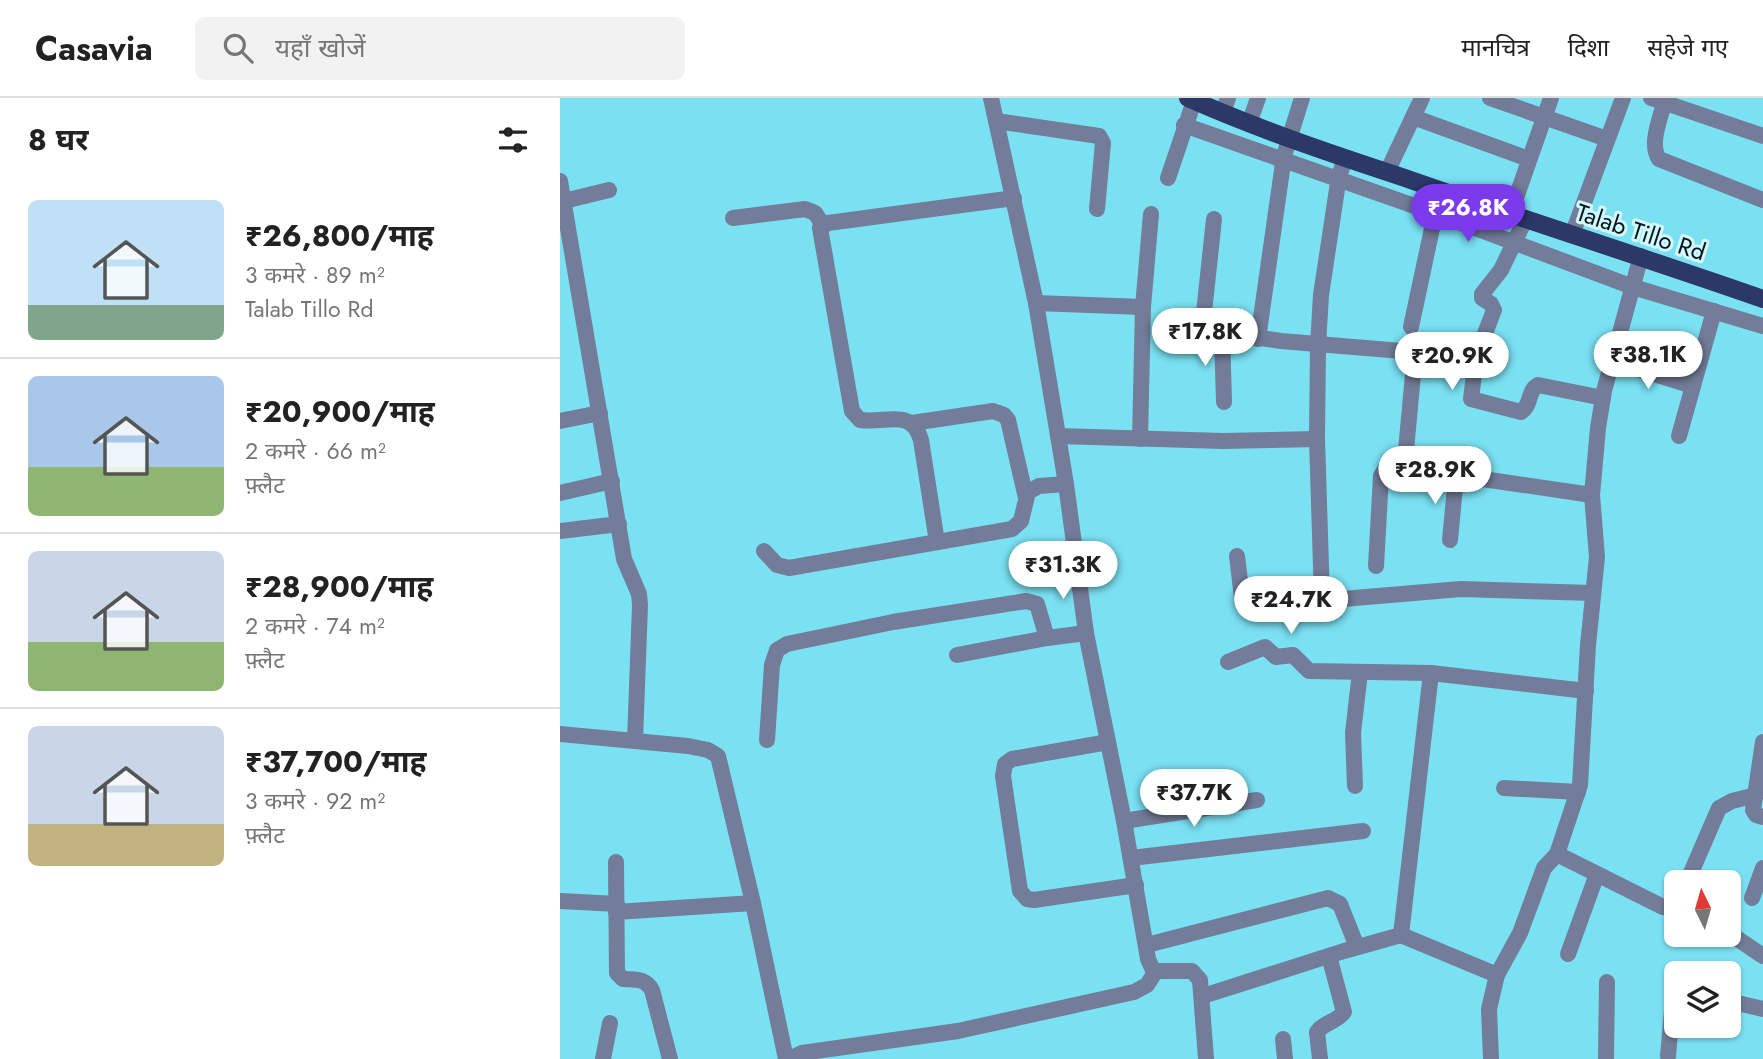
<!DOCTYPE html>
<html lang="hi">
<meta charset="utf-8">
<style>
body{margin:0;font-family:Jost,"Noto Sans Devanagari",sans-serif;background:#f2f2f2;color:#222;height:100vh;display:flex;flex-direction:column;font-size:26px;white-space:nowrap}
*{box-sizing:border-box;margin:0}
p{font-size:23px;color:#767676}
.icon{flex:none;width:38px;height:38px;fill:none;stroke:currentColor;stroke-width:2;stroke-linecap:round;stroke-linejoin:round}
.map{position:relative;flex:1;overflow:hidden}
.drawer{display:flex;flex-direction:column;background:#fff;width:560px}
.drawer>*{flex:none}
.needle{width:46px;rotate:355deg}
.fabs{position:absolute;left:1104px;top:772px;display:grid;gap:14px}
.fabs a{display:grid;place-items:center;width:77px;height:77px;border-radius:10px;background:#fff;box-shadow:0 2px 5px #0004;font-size:35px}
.price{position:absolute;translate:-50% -60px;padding:0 16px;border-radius:24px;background:#fff;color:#222;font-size:23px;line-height:46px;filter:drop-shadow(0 2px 4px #0008)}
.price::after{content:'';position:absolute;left:50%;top:42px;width:21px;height:16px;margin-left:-10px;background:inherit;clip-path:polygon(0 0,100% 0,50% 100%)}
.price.current{background:#7c3aed;color:#fff}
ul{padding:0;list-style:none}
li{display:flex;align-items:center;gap:21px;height:175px;padding:0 28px}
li+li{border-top:2px solid #e0e0e0}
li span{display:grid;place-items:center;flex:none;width:196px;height:140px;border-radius:10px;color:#555}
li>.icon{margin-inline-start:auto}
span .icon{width:84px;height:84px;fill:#fffc;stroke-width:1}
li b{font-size:30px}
h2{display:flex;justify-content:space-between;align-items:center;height:84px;padding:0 28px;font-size:30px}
header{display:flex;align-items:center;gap:42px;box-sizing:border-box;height:98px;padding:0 35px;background:#fff;border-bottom:2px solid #e0e0e0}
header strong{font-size:33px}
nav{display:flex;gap:38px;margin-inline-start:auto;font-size:24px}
.search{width:490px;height:63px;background:#f2f2f2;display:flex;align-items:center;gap:18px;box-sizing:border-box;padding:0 24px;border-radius:10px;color:#767676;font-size:26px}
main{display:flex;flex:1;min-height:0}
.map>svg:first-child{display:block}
</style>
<header>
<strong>Casavia</strong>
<div class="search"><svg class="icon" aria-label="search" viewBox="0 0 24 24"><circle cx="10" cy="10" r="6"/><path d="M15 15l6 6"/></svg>यहाँ खोजें</div>
<nav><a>मानचित्र</a><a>दिशा</a><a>सहेजे गए</a></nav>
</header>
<main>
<section class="drawer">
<h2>8 घर<svg class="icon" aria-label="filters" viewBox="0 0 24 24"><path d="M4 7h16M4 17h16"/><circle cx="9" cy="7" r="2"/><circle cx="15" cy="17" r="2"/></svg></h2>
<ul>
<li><span style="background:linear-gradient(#bfe0f5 75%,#7fa58c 0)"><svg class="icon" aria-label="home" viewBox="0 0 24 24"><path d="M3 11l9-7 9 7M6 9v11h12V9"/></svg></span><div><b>₹26,800/माह</b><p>3 कमरे · 89 m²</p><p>Talab Tillo Rd</p></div></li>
<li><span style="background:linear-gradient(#a9c7e8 65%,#8fb573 0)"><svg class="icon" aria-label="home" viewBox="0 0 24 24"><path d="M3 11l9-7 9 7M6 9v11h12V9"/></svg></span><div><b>₹20,900/माह</b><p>2 कमरे · 66 m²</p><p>फ़्लैट</p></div></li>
<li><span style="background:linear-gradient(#c9d6e8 65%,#8fb573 0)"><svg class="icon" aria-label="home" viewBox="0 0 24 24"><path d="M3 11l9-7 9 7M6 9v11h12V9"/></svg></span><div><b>₹28,900/माह</b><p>2 कमरे · 74 m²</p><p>फ़्लैट</p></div></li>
<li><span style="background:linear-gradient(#c9d6e8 70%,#c2b280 0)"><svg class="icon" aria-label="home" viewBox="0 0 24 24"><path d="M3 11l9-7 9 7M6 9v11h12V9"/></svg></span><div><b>₹37,700/माह</b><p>3 कमरे · 92 m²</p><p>फ़्लैट</p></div></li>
</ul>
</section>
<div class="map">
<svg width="1203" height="961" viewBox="0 0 1203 961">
<rect width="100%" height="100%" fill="#7ae1f3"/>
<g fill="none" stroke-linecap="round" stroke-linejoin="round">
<!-- minor -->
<g stroke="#737c98" stroke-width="16">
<path d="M431 0 476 205 506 386 526 535 564 723 588 861 592 870 596 873H632L640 882 646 961"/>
<path d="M930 0 1047 41"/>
<path d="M1091 0 1203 38"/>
<path d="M1104 5C1100 22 1089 46 1099 61L1203 102"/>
<path d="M663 15 668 0"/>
<path d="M853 19 969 61"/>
<path d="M436 23 539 38 543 45 537 111"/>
<path d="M689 26 698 0"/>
<path d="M624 27 883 118 1073 189 1203 228"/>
<path d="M827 74 862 0"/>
<path d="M608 80 634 3"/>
<path d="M0 83 64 461 79 496 80 507 75 643"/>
<path d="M0 104 49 92"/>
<path d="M950 117 991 0"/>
<path d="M173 120 245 111 255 115 263 127"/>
<path d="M654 121 643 224 648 232 721 243 842 253 851 261 854 266 845 363 848 370 1032 397"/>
<path d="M965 122 941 172 922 196V200L931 206 934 212 916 259 911 301 961 314C972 307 967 293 978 287L1043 300"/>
<path d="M1012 137 1063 0"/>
<path d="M476 205 583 209"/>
<path d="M851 229 880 93"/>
<path d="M662 236 664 304"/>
<path d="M698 241 724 58 742 0"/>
<path d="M1053 263 1133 288"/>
<path d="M0 323 40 315"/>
<path d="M352 325 433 313 444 317 448 322 466 400"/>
<path d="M498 338 663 343 757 341"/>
<path d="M1119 338 1154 213"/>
<path d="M580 341 583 209 591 116"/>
<path d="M0 395 52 383"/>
<path d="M0 433 59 426"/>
<path d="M890 442 896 378"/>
<path d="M377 444 361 342C351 309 326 326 300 322L292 313 260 130 268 125 454 100"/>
<path d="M204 453 217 467 229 470 452 431 461 423 468 394 479 388 506 386"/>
<path d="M677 458 682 500 688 509 901 491 1033 495"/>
<path d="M816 468 821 378 825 371 846 367"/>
<path d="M762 501 757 341 758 247 761 197 779 78 785 61"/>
<path d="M397 557 487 540 526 535"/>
<path d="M668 564 705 549 716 559 733 557 749 573 871 575 1026 593"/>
<path d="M0 636 128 648 148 652 158 658 193 805 226 961"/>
<path d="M207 642 212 567 217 552 227 546 333 524 466 503 477 506 487 540"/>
<path d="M548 644 452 661 445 666 443 678 460 793 467 801 474 802 576 787"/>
<path d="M1203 644 1193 712 1196 717 1203 719"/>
<path d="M795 688 793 635 800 574"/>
<path d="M944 690 1018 694"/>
<path d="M564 723 697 702"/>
<path d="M997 756 1103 809 1108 810 1116 806"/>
<path d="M571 760 803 733"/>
<path d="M56 764 57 875 63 881C76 882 85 880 92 892L110 961"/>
<path d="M1127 784 1159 710 1172 703 1196 697"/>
<path d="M1192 800 1203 770"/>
<path d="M0 803 57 806"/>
<path d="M56 814 193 805"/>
<path d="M1169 835 1203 858"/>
<path d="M841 837 871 575"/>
<path d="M587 847 768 800 780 806 797 849"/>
<path d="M1008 856 1037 776"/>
<path d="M643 898 784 853 841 837 937 877"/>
<path d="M1169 903 1203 911"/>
<path d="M723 941 725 961"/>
<path d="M1108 958 1113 901 1116 896"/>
<path d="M43 961 50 925"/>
<path d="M230 961 242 955 398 933 574 894 587 887 596 873"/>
<path d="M760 961 757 934C764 924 777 924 784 914L769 858"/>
<path d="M931 961 929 911 937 877 960 835 984 770 997 756 1020 687 1028 547 1037 459 1032 397 1038 330 1044 293 1081 158"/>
<path d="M1046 961 1047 884"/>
</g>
<!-- major -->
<path stroke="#2b3868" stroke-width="18" d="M628 0C698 31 769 55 842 79 962 121 1083 159 1203 201"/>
</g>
<g text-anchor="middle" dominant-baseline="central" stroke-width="6" stroke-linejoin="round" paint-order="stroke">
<!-- street labels -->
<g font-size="24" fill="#011519" stroke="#d2f7fe">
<text transform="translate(1081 134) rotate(18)">Talab Tillo Rd</text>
</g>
</g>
</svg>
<div class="fabs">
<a><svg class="needle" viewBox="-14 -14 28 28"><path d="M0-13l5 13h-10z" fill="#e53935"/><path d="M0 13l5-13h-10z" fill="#767676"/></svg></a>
<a><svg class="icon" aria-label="layers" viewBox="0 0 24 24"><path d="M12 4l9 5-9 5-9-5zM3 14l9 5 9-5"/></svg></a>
</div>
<b class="price current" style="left:908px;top:146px">₹26.8K</b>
<b class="price" style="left:645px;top:270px">₹17.8K</b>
<b class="price" style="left:1088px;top:293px">₹38.1K</b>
<b class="price" style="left:892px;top:294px">₹20.9K</b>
<b class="price" style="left:875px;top:408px">₹28.9K</b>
<b class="price" style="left:503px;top:503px">₹31.3K</b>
<b class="price" style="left:731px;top:538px">₹24.7K</b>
<b class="price" style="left:634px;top:731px">₹37.7K</b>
</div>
</main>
